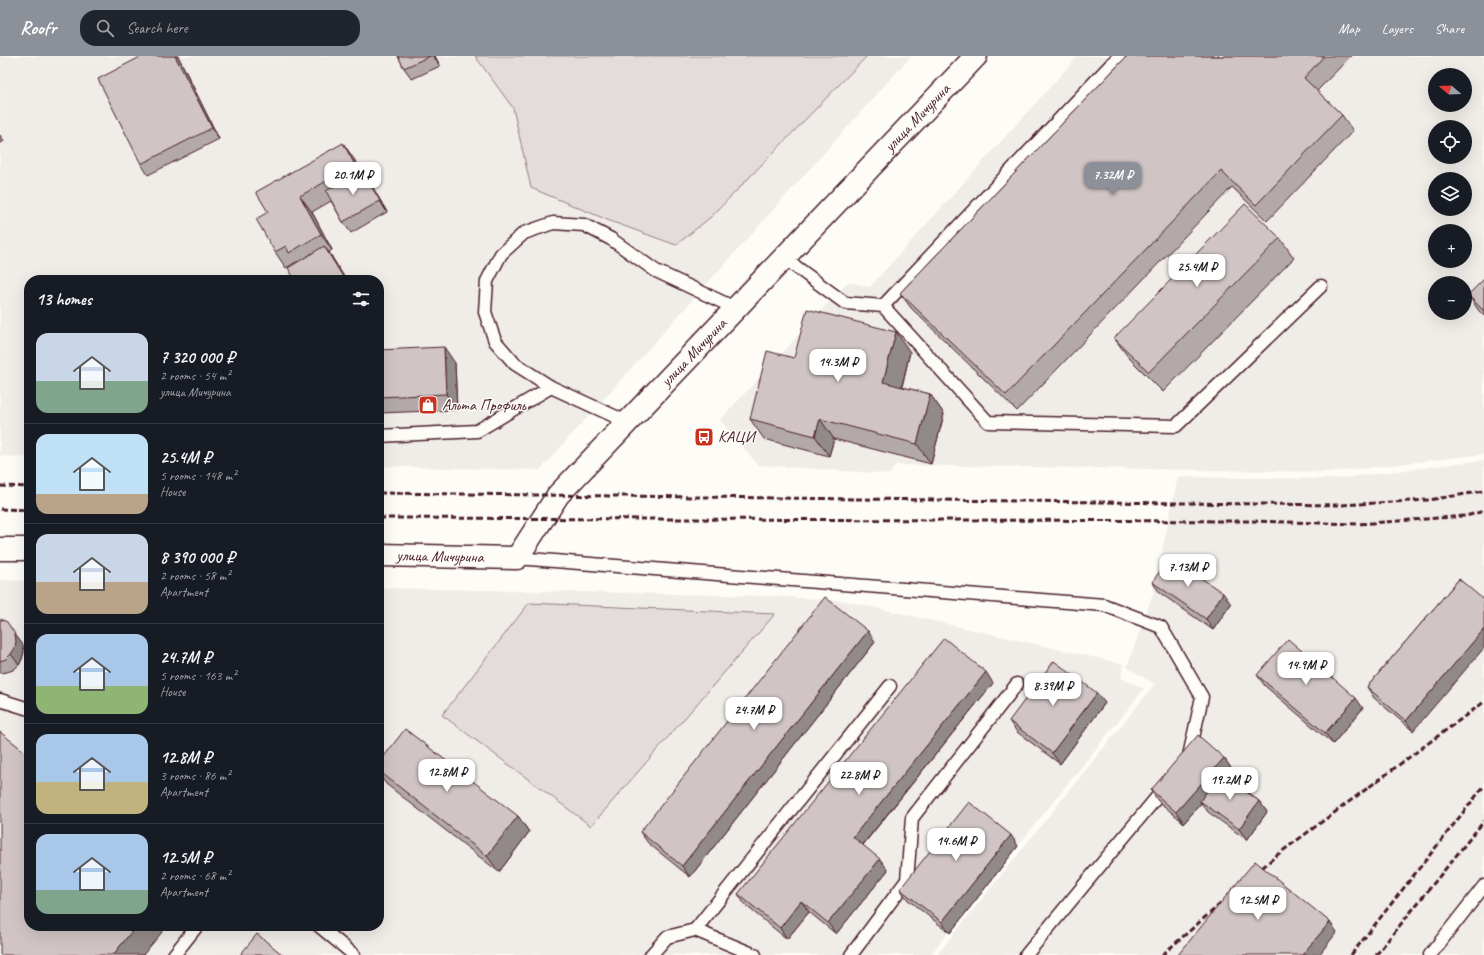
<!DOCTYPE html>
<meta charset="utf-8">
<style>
body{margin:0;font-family:Caveat,sans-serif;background:#20242c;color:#f1f3f6;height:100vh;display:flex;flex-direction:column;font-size:15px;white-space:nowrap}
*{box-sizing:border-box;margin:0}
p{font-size:13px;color:#9ea1a6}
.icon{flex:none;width:22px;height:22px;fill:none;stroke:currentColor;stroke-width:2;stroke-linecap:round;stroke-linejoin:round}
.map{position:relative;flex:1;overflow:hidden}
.side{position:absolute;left:24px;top:219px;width:360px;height:656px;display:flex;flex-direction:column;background:#171b24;border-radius:16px;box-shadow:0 4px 16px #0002}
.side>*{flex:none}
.needle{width:26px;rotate:289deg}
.fabs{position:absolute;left:1428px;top:12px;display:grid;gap:8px}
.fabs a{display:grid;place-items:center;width:44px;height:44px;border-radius:50%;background:#171b24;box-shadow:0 4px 16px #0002;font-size:20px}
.price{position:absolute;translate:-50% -34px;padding:0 9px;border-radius:8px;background:#fff;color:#222;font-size:13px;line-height:26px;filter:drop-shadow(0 1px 2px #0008)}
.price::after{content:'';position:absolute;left:50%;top:24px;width:12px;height:9px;margin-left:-6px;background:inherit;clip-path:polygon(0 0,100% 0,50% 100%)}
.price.on{background:#8c9099;color:#fff}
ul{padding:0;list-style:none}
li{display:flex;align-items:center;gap:12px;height:100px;padding:0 12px}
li+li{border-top:1px solid #363941}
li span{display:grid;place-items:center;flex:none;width:112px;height:80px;border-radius:12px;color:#555}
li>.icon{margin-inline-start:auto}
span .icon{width:48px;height:48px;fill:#fffc;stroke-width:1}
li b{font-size:17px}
h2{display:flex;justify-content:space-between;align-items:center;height:48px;padding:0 12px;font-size:17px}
header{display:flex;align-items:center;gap:24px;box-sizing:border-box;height:56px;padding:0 20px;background:#8c9099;color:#fff}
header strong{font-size:19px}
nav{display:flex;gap:22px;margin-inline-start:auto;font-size:14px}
.search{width:280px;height:36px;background:#20242c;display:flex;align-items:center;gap:10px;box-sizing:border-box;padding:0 14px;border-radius:16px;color:#9ea1a6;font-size:15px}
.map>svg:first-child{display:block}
</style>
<header>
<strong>Roofr</strong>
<div class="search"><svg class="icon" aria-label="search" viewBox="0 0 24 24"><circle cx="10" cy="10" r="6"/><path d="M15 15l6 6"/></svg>Search here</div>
<nav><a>Map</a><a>Layers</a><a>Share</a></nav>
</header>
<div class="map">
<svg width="1484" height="899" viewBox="0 0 1484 899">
<rect width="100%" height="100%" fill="#fdfcf7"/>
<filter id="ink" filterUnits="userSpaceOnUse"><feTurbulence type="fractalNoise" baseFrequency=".025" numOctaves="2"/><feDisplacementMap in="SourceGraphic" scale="8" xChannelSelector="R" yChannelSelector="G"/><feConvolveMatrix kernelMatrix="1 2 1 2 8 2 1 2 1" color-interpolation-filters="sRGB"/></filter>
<g filter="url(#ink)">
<!-- built -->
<g fill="#f0ece8" fill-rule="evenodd">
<path d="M0 0H911L540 414 379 410V224H29V401L0 400Z"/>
<path d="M1078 0H1484V398L1332 416 895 409 890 418 758 409 720 364 848 226 870 231ZM1435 19H1465V49H1435ZM1435 71H1465V101H1435ZM1435 123H1465V153H1435ZM1435 175H1465V205H1435ZM1435 227H1465V257H1435Z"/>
<path d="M1484 404V899H937L1155 628 1127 611 1153 538 1178 421 1335 423Z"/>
<path d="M0 524 29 525V870H379V532L768 540 845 545 1123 608 1121 622 1144 633 930 899H0Z"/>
</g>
<!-- green -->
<g fill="#e3dcda" stroke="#967e82">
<path d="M475 0H867L712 160 676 189 610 165 531 132 513 52Z"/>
<path d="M529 547 775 558 591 770 442 659Z"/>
</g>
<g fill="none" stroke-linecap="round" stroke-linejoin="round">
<defs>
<g id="lane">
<path d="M784 202 845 247 883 250 988 366 1176 370 1321 230"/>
<path d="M883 250 1119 0"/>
<path d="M627 366 551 331 515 308 495 285 485 256 487 225 501 198 524 177 553 167 584 169 611 183 656 215 735 252"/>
<path d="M379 380 477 375 551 331"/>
<path d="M517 502 1104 549 1161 571 1202 641 1189 700"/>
<path d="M0 644 29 653"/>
<path d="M319 870 354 899"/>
<path d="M695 874 890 630"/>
<path d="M174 899 197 870"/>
<path d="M651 899 667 881 695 874 755 899"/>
<path d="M851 899 907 824 912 762 1017 628"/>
<path d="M1026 899 1167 729"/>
<path d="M1430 899 1484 830"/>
</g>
<g id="secondary">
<path d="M0 493H29"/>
<path id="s1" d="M379 499 517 502 558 439 976 0"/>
</g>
</defs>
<!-- lane casing -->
<use href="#lane" stroke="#4a1f2b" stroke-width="15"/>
<!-- secondary casing -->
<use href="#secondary" stroke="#4a1f2b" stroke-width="25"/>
<!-- lane -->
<use href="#lane" stroke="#fdfcf7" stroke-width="12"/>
<!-- secondary -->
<use href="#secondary" stroke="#fdfcf7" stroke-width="22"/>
<!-- rail -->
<g stroke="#4a1f2b" stroke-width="3" stroke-dasharray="6 3" stroke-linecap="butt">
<path d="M0 430 29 431"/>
<path d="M379 437 1340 449 1429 444 1484 435"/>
<path d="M0 453 29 454"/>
<path d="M379 462 1248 465 1358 468 1466 460 1484 455"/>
<path d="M1255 818 1277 799 1484 646"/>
<path d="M1162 899 1226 843"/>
<path d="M1351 899 1484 730"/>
<path d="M1376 899 1484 765"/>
</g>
</g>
<!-- wall -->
<g fill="#b3a9a9" stroke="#4a1f2b">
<path d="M142 0H178L219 83 148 119 141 108Z"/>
<path d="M398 0H435L440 10 412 23 404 12Z"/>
<path d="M1127 0H1351L1317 35 1342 59 1353 75 1267 165 1232 131 1017 355 911 252 900 237Z"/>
<path d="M0 79 4 85 0 88Z"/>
<path d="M354 103 360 115 362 114 369 125 387 156 351 177 343 166 331 145 312 156 332 194 329 196 332 201 296 206 286 212 275 196 268 156Z"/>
<path d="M1280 182 1294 202 1163 336 1129 302 1114 282Z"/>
<path d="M1484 223V260L1479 255 1468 239Z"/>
<path d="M379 294 455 307 457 354 379 357Z"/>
<path d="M910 296 902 331 930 338 944 358 931 408 834 383 829 400 764 383 750 363 794 302Z"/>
<path d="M1459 523 1413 675 1374 642 1367 631Z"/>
<path d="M1152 526 1231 548 1213 574 1160 537Z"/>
<path d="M0 563 23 589 24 596 22 603 19 609 13 614 7 616 0 617Z"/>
<path d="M875 586 690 821 648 787 640 776Z"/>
<path d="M1257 619 1363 652 1333 688 1265 630Z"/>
<path d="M993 627 863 789 888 814 836 878 809 856 787 883 745 849 738 838Z"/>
<path d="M1105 647 1060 708 1017 676 1009 665Z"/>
<path d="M1224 702 1231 712 1225 720 1259 745 1267 756 1247 784 1208 756 1201 747 1184 767 1158 745 1151 734Z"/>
<path d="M379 707 518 760 529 776 499 816 386 728 379 718Z"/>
<path d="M1018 790 950 877 908 844 900 833Z"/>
</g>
<!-- shaded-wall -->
<g fill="#928a89" stroke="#4a1f2b">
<path d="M175 0H178L219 83 212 72Z"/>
<path d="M433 0H435L440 10Z"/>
<path d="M343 87 354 103 366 125 355 109Z"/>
<path d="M362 114 369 125 387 156 380 145Z"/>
<path d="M300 140 312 156 332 194 321 178Z"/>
<path d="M324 190 332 201 346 224H345Z"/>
<path d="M896 276 910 296 898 346 883 326Z"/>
<path d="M444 291 455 307 457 354 446 338Z"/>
<path d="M930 338 944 358 931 408 917 388Z"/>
<path d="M820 363 834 383 829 400 815 380Z"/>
<path d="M1223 537 1231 548 1213 574 1206 563Z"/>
<path d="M379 572 384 579 379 586Z"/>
<path d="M1484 573V592L1413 675 1406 665Z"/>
<path d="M868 575 875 586 690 821 682 810Z"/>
<path d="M15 578 23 589 24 596 22 603 19 609 11 598Z"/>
<path d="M986 616 993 627 860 792 853 781Z"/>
<path d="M1097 637 1105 647 1060 708 1052 697Z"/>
<path d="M1356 642 1363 652 1333 688 1325 677Z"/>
<path d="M1224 702 1231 712 1202 747 1200 745 1201 747 1184 767 1176 756Z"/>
<path d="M1259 745 1267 756 1247 784 1239 773Z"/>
<path d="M518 760 529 776 499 816 487 800Z"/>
<path d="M1011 779 1018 790 950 877 942 866Z"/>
<path d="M880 803 888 814 836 878 828 867Z"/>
<path d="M801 845 809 856 787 883 780 872Z"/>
<path d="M1330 866 1337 876 1319 899H1302Z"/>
<path d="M136 870H167L143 899H113Z"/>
</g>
<!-- building -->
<g fill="#d0c5c4" stroke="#4a1f2b">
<path d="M142 0H175L212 72 141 108 98 23Z"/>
<path d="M398 0H430L404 12Z"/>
<path d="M1127 0H1324L1304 22 1342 59 1256 149 1221 115 1006 339 900 237Z"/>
<path d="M343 87 355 109 300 140 321 178 289 197 286 190 275 196 256 163 268 156 256 136Z"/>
<path d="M362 114 380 145 343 166 326 135Z"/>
<path d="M1245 148 1280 182 1149 316 1114 282Z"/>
<path d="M324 190 345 224H295L288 212Z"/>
<path d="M1484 223V255L1468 239Z"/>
<path d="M807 253 896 276 883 326 930 338 917 388 820 363 815 380 750 363 767 295 794 302Z"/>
<path d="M444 291 446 338 379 341V294Z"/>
<path d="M1170 501 1223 537 1206 563 1152 526Z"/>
<path d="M1459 523 1484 544V573L1406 665 1367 631Z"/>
<path d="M825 541 868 575 682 810 640 776Z"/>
<path d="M0 563 7 566 15 578 16 585 15 592 11 598 6 603 0 605Z"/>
<path d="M944 582 986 616 853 781 880 803 828 867 801 845 780 872 738 838Z"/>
<path d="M1288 583 1356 642 1325 677 1257 619Z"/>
<path d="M1054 605 1097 637 1052 697 1009 665Z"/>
<path d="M405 673 518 760 487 800 379 715V707Z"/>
<path d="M0 676 29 699V870H136L113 899H0Z"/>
<path d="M1198 679 1224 702 1176 756 1151 734Z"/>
<path d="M1220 717 1259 745 1239 773 1200 745Z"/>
<path d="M969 746 1011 779 942 866 900 833Z"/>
<path d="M1255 805 1330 866 1302 899H1178Z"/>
<path d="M257 878 283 899H240Z"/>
</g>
</g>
<!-- icons -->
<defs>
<symbol id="shop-square" viewBox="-11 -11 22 22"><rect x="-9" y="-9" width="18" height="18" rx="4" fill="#c8321e" stroke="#fdfcf7"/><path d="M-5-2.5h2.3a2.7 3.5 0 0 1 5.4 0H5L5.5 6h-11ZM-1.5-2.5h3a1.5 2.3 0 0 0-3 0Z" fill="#fff"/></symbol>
<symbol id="bus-square" viewBox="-11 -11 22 22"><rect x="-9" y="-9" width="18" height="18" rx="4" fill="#c8321e" stroke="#fdfcf7"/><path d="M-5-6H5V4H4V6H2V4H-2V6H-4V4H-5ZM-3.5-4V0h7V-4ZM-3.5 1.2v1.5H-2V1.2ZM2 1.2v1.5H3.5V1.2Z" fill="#fff"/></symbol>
</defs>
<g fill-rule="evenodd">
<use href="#shop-square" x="417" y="338" width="22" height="22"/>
<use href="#bus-square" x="693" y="370" width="22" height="22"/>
</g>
<g text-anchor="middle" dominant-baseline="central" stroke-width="3" stroke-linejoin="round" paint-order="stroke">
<!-- street labels -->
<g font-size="16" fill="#4a1f2b" stroke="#fdfcf7">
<text stroke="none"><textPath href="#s1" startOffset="734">улица Мичурина</textPath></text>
<text stroke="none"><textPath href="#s1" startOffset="410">улица Мичурина</textPath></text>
<text stroke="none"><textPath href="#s1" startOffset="61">улица Мичурина</textPath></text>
</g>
<!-- poi labels -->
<g font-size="16" fill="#4a1f2b" stroke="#fdfcf7" text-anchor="start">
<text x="442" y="349">Альта Профиль</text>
<text x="718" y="381">КАЦИ</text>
</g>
</g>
</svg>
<div class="fabs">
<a><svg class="needle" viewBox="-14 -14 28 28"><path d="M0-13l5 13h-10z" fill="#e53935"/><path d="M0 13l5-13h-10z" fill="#9ea1a6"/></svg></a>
<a><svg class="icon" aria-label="locate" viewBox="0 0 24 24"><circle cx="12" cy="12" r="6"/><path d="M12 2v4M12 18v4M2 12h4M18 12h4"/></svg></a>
<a><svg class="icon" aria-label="layers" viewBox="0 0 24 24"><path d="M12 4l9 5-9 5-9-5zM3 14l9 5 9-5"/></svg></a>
<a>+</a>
<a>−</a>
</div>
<b class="price" style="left:353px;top:140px">20.1M ₽</b>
<b class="price on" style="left:1113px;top:140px">7.32M ₽</b>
<b class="price" style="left:1197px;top:232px">25.4M ₽</b>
<b class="price" style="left:838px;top:327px">14.3M ₽</b>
<b class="price" style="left:1188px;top:532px">7.13M ₽</b>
<b class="price" style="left:1306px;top:630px">14.9M ₽</b>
<b class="price" style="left:1053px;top:651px">8.39M ₽</b>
<b class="price" style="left:754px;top:675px">24.7M ₽</b>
<b class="price" style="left:447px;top:737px">12.8M ₽</b>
<b class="price" style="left:859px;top:740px">22.8M ₽</b>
<b class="price" style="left:1230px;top:745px">19.2M ₽</b>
<b class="price" style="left:956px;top:806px">14.6M ₽</b>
<b class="price" style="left:1258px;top:865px">12.5M ₽</b>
<section class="side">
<h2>13 homes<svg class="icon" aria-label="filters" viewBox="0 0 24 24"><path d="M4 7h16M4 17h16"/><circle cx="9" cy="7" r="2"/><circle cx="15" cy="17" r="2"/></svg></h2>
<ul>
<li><span style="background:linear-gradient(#c9d6e8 60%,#7fa58c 0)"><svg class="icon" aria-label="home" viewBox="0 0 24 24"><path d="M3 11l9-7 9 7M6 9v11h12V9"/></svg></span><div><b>7 320 000 ₽</b><p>2 rooms · 54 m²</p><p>улица Мичурина</p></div></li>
<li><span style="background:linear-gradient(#bfe0f5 75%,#b9a48a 0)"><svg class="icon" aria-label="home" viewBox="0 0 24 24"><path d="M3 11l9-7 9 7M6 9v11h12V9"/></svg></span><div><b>25.4M ₽</b><p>5 rooms · 148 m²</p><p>House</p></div></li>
<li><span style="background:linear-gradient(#c9d6e8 60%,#b9a48a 0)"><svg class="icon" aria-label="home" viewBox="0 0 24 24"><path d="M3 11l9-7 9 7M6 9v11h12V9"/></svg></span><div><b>8 390 000 ₽</b><p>2 rooms · 58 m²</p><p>Apartment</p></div></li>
<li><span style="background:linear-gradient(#a9c7e8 65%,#8fb573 0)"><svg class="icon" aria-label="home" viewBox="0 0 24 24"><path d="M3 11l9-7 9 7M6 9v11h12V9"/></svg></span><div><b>24.7M ₽</b><p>5 rooms · 163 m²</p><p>House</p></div></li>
<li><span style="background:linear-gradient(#a9c7e8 60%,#c2b280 0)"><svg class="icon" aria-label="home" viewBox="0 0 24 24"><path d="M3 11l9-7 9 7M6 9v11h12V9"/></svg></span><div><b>12.8M ₽</b><p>3 rooms · 86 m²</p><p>Apartment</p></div></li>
<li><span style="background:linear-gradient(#a9c7e8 70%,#7fa58c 0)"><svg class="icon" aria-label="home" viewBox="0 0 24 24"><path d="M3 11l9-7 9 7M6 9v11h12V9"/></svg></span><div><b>12.5M ₽</b><p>2 rooms · 68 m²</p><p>Apartment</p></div></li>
</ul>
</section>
</div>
